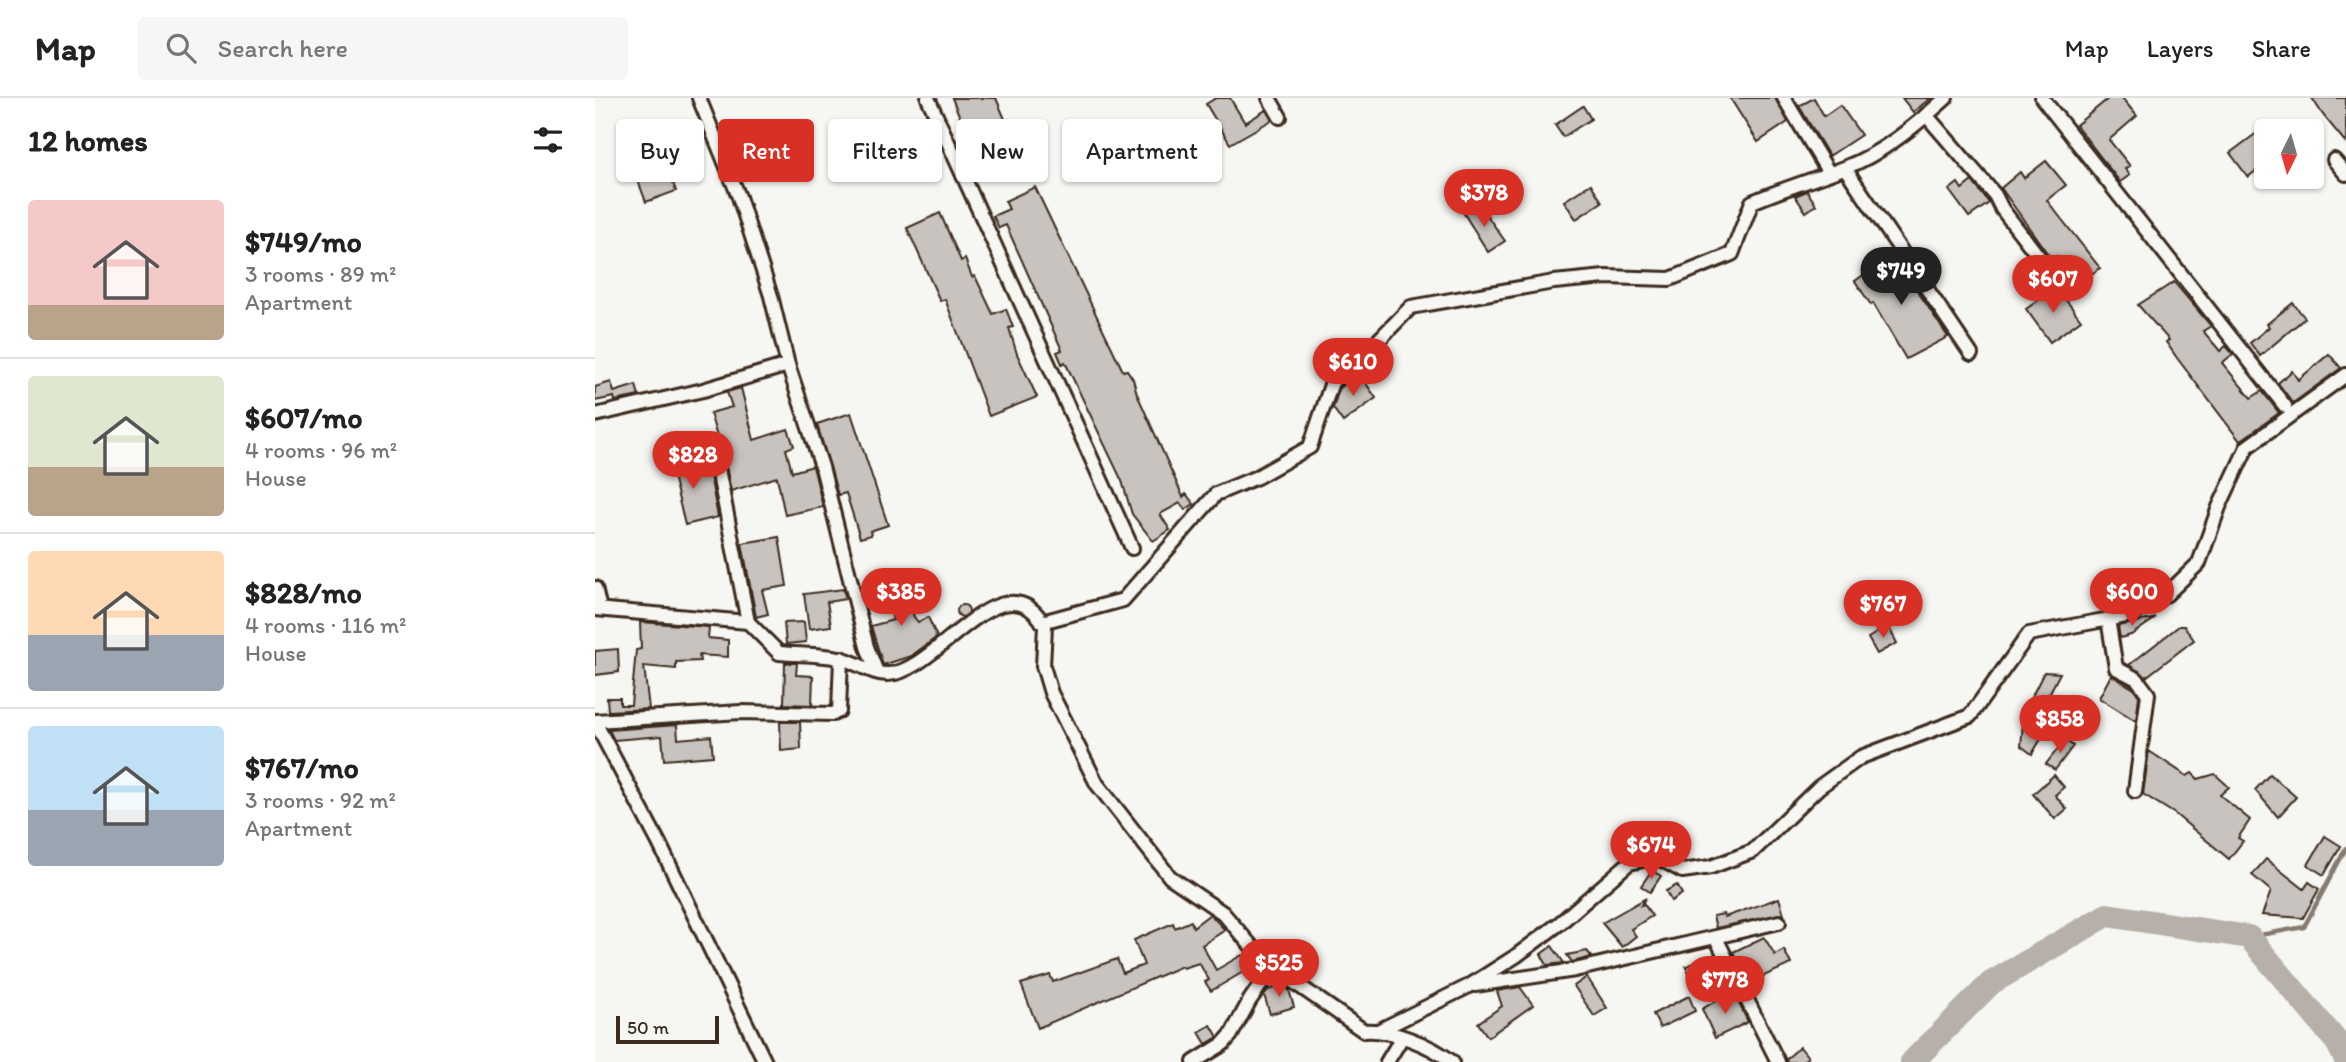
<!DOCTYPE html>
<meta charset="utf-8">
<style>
body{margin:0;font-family:Itim,sans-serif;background:#f6f6f6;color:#222;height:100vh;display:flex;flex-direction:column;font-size:26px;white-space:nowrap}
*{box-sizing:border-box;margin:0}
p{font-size:23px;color:#767676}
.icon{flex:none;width:38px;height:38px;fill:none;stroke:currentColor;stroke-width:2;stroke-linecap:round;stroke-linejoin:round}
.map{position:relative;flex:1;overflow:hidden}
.sheet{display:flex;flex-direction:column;background:#fff;width:595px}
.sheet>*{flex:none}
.guide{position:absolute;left:21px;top:21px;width:665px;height:63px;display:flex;gap:14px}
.needle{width:46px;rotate:185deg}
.tools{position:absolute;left:1659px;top:21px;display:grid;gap:14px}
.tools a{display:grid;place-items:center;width:70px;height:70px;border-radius:7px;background:#fff;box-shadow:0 2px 5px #0004;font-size:35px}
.scale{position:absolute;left:21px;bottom:18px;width:103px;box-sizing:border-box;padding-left:7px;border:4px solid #3b2a1e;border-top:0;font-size:19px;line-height:24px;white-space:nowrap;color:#3b2a1e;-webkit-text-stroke:5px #f6f6f2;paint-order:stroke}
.price{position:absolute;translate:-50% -60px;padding:0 16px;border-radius:24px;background:#d93025;color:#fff;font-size:23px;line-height:46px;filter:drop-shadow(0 2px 4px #0008)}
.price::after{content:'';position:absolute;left:50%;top:42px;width:21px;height:16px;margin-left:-10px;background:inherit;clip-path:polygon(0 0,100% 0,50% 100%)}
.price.active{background:#222;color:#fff}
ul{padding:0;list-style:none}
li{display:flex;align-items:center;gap:21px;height:175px;padding:0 28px}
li+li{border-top:2px solid #e0e0e0}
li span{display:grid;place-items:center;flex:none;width:196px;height:140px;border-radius:7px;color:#555}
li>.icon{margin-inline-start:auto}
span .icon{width:84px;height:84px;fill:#fffc;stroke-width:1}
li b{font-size:30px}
h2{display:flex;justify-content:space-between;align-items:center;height:84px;padding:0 28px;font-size:30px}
.chip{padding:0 24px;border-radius:7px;background:#fff;box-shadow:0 2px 5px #0004;font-size:24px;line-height:63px}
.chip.active{background:#d93025;color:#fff}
header{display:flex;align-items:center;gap:42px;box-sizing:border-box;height:98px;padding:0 35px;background:#fff;border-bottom:2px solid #e0e0e0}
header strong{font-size:33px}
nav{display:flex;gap:38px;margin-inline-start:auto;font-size:24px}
.search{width:490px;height:63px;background:#f6f6f6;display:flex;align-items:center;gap:18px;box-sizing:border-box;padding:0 24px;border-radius:7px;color:#767676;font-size:26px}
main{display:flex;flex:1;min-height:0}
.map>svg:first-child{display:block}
</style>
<header>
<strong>Map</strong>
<div class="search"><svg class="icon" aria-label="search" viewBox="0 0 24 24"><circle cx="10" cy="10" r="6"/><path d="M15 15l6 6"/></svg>Search here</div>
<nav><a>Map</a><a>Layers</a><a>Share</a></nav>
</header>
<main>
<section class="sheet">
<h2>12 homes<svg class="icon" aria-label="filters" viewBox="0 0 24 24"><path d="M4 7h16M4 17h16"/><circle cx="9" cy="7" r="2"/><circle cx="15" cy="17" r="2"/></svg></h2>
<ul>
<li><span style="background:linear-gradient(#f6c9c9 75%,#b9a48a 0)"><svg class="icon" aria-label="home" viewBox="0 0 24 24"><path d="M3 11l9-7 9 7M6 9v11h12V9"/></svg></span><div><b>$749/mo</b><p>3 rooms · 89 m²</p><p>Apartment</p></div></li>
<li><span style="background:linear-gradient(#dfe7d0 65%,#b9a48a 0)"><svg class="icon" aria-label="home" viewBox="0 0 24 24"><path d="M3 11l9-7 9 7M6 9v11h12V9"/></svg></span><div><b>$607/mo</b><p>4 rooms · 96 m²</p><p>House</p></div></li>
<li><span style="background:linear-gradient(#ffd9b3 60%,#9aa5b1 0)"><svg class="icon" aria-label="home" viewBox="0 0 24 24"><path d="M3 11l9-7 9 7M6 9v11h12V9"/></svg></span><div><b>$828/mo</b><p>4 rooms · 116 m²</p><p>House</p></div></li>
<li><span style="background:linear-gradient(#bfe0f5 60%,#9aa5b1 0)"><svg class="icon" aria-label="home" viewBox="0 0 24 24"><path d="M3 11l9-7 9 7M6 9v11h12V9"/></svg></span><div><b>$767/mo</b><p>3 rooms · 92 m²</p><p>Apartment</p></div></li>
</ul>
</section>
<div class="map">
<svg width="1751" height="964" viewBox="0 0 1751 964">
<rect width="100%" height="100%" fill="#f6f6f2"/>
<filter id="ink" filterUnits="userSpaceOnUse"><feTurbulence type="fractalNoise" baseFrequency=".0143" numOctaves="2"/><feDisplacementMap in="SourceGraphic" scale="14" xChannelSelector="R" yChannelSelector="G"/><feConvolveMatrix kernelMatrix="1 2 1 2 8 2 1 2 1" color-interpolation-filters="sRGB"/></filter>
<g filter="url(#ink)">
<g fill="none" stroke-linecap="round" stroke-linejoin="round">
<!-- stream -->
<path stroke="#857a71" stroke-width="4.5" d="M1654 839 1709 829 1751 750"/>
<!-- river -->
<path stroke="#b6b0a9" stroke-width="24" d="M1317 964 1396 885 1512 817 1654 839 1742 944 1751 962"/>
</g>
<!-- building -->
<g fill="#c8c3be" stroke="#3b2a1e" stroke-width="2">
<path d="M357 0H401L424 54 386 71Z"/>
<path d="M621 0H635L650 25 671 12 677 22 635 46 611 6Z"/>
<path d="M1135 0H1180L1193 24 1163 44Z"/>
<path d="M1219 0 1229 18 1245 7 1266 37 1234 58 1204 8Z"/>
<path d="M1307 0H1336L1318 14Z"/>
<path d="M1514 0H1527L1542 18 1514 42 1535 68 1530 71 1535 77 1525 84 1481 27Z"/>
<path d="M1717 0H1751V45L1728 17Z"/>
<path d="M988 8 996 21 968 39 960 27Z"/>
<path d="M41 31 52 59 66 54 81 93 51 104 26 37Z"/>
<path d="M1663 34 1671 43V65L1653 79 1635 55Z"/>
<path d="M325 35 339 67 295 82 283 50Z"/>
<path d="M1451 63 1471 87 1452 102 1454 105 1505 170 1484 185 1462 158 1457 162 1406 90 1425 74 1429 80Z"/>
<path d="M1377 83 1394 105 1374 119 1354 92 1363 85 1367 91Z"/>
<path d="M996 86 1007 104 981 121 969 103Z"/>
<path d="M440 89 528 273 532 272 538 281 542 296 588 399 591 396 599 406 590 412 585 405 565 416 575 432 558 443 537 416 527 383 470 264 467 266 462 254 467 252 411 127 404 130 398 118 414 111 410 103Z"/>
<path d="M1212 93 1221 107 1211 114 1200 98Z"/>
<path d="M878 108 885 120 891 116 910 143 893 154 868 114Z"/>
<path d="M345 115 366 163 370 161 377 179 380 178 398 216 411 211 418 229 414 230 422 256 442 299 394 318 350 201 345 203 312 130Z"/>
<path d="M1298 156 1353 239 1311 261 1278 205 1276 207 1260 183Z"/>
<path d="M1579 184 1616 228 1608 233 1625 253 1631 248 1638 256 1627 265 1656 300 1667 293 1684 315 1645 343 1582 260 1571 244 1574 242 1543 207Z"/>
<path d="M1458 192 1471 202 1486 222 1455 244 1431 211Z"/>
<path d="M1698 205 1710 220 1665 258 1655 245 1674 229 1672 226Z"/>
<path d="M1734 256 1746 270 1698 305 1683 285 1697 273 1703 282Z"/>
<path d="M763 274 781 300 748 324 738 310 744 291Z"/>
<path d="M16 284 19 294 41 287 44 298 20 303 19 299 0 303V289Z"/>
<path d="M146 290 159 342 193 331 199 348 191 351 197 374 218 368 228 409 190 417 182 379 136 393 130 364 123 357 127 356 115 315 137 309 132 294Z"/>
<path d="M256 315 293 427 275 433 276 437 265 440 251 395 243 397 222 326Z"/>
<path d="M97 356 102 380 115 377 123 419 90 427 74 361Z"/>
<path d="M184 439 192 488 167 492 173 516 161 519 147 445Z"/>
<path d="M309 484 319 519 323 524 333 519 342 539 316 558 288 567 276 528 298 522 289 490Z"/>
<path d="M248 491 251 501 232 504 236 528 214 531 209 496Z"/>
<circle cx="368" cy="513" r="6"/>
<path d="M1561 520 1536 537 1525 540 1523 528Z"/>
<path d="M45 524 114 529 113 540 133 542V559L104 557 105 563 81 564V571L49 568 54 611 13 613 12 600H25V607H36L41 552 46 551Z"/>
<path d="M209 524 211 544 191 546 189 525Z"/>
<path d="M1293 528 1302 545 1282 556 1273 540Z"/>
<path d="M1584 528H1589L1599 542 1551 579 1534 567Z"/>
<path d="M23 551 24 574 0 577V553Z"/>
<path d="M190 565H202L201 577 218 578 217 607 189 606Z"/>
<path d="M1449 574 1465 575 1449 606 1462 614 1437 656 1426 648 1429 614Z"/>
<path d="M1516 577 1539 591 1544 598 1541 623 1504 600Z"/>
<path d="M185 624H205L206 651 186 653Z"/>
<path d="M82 627 83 641 116 638 118 658 69 662 67 638 19 642 14 632Z"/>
<path d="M1470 642 1478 648 1460 672 1451 666Z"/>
<path d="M1554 653 1592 678 1597 675 1603 681 1620 676 1634 689 1625 697 1655 722 1643 740 1648 743 1634 761 1580 716 1548 696Z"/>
<path d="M1675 676 1701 699 1683 719 1660 692Z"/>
<path d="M1459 677 1469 689 1460 697 1472 711 1460 721 1438 696Z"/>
<path d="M1730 738 1746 748 1729 777 1713 767Z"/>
<path d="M1671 761 1709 791 1714 784 1724 791 1708 820 1667 817 1676 793 1657 777Z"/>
<path d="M1057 772 1066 778 1055 794 1046 788Z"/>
<path d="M1082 787 1087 796 1076 803 1071 793Z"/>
<path d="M1051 800 1046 807 1049 806 1057 818 1036 831 1041 838 1027 849 1007 825Z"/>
<path d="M1184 800 1189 816 1121 830 1118 818 1129 816 1130 819Z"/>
<path d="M615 816 630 832 607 847 621 872 647 857 655 870 616 893 610 884 614 882 604 865 588 870 587 868 443 930 426 886 455 877 458 884 522 861 528 875 549 867 539 842 578 825 580 830 596 823 598 829Z"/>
<path d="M1169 839 1180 857 1189 852 1196 866 1153 885 1138 854Z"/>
<path d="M957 848 969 865 952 867 946 856Z"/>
<path d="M992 853 997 859 977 864 972 857Z"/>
<path d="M1120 857 1127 872 1096 882 1091 868Z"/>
<path d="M992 879 1012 910 999 918 979 888Z"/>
<path d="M688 887 694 892 699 909 675 916 669 897 673 892Z"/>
<path d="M925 889 938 907 893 939 883 925 907 908 902 893Z"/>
<path d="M1140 897 1153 924 1120 940 1107 911 1129 898 1131 901Z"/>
<path d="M1094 898 1100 913 1065 930 1058 916Z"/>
<path d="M616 927 623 939 611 946 604 934Z"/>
<path d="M1205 949 1213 959 1207 964H1192L1191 961Z"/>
</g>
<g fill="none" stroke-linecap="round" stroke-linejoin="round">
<defs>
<g id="street">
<path d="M104 0 144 99 176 198 193 267 227 369 272 549 281 572"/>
<path d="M333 0 537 450"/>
<path d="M674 0 685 19"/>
<path d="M1189 0 1234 75"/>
<path d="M1447 0 1690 308"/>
<path d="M1331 17 1400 97 1407 111 1470 193"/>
<path d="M1739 62 1751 76"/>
<path d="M1250 70 1376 256"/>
<path d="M0 317 108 292 193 267"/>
<path d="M122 366 153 524"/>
<path d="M0 490 5 511"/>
<path d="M0 511 153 524 184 555C204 557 228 556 248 561 261 564 279 577 293 576 342 575 408 456 450 528L448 568 456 595 502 686 575 779 628 815 670 864 769 933C796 931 836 947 857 964"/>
<path d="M1513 521 1521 570 1542 581 1553 596 1540 693"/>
<path d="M447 524 528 502 621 396 662 379 715 349 737 284 767 259 816 209 959 184 1010 179 1075 181 1137 156 1157 104C1187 91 1218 82 1249 70 1287 56 1321 27 1351 0"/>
<path d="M0 623 146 614 238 616 244 613 246 560"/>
<path d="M0 624 64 745 170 964"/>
<path d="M1121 840 1183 964"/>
<path d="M880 887 980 872 1184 824"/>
<path d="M785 932 874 888 921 858 965 825 1034 765 1062 759 1087 773 1116 769 1158 753 1224 689 1266 659 1375 618 1434 536 1536 517 1572 496 1604 465 1624 409 1652 349 1751 277"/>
<path d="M599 964 628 946 636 937 655 902 678 869"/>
<path d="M792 964 806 941"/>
</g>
</defs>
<!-- street casing -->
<use href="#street" stroke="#3b2a1e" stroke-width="18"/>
<!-- street -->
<use href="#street" stroke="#f6f6f2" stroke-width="12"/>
</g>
</g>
</svg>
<div class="tools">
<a><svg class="needle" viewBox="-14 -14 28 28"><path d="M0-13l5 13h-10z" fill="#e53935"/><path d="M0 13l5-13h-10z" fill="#767676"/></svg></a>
</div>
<div class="scale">50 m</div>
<b class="price" style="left:889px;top:131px">$378</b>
<b class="price active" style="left:1306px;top:209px">$749</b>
<b class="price" style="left:1458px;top:217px">$607</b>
<b class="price" style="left:758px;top:300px">$610</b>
<b class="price" style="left:98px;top:393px">$828</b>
<b class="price" style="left:306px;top:530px">$385</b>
<b class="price" style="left:1537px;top:530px">$600</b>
<b class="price" style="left:1288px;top:542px">$767</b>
<b class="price" style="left:1465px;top:657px">$858</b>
<b class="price" style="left:1056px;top:783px">$674</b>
<b class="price" style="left:684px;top:901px">$525</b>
<b class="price" style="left:1130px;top:918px">$778</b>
<div class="guide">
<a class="chip">Buy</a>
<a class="chip active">Rent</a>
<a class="chip">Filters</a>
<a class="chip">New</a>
<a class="chip">Apartment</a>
</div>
</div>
</main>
